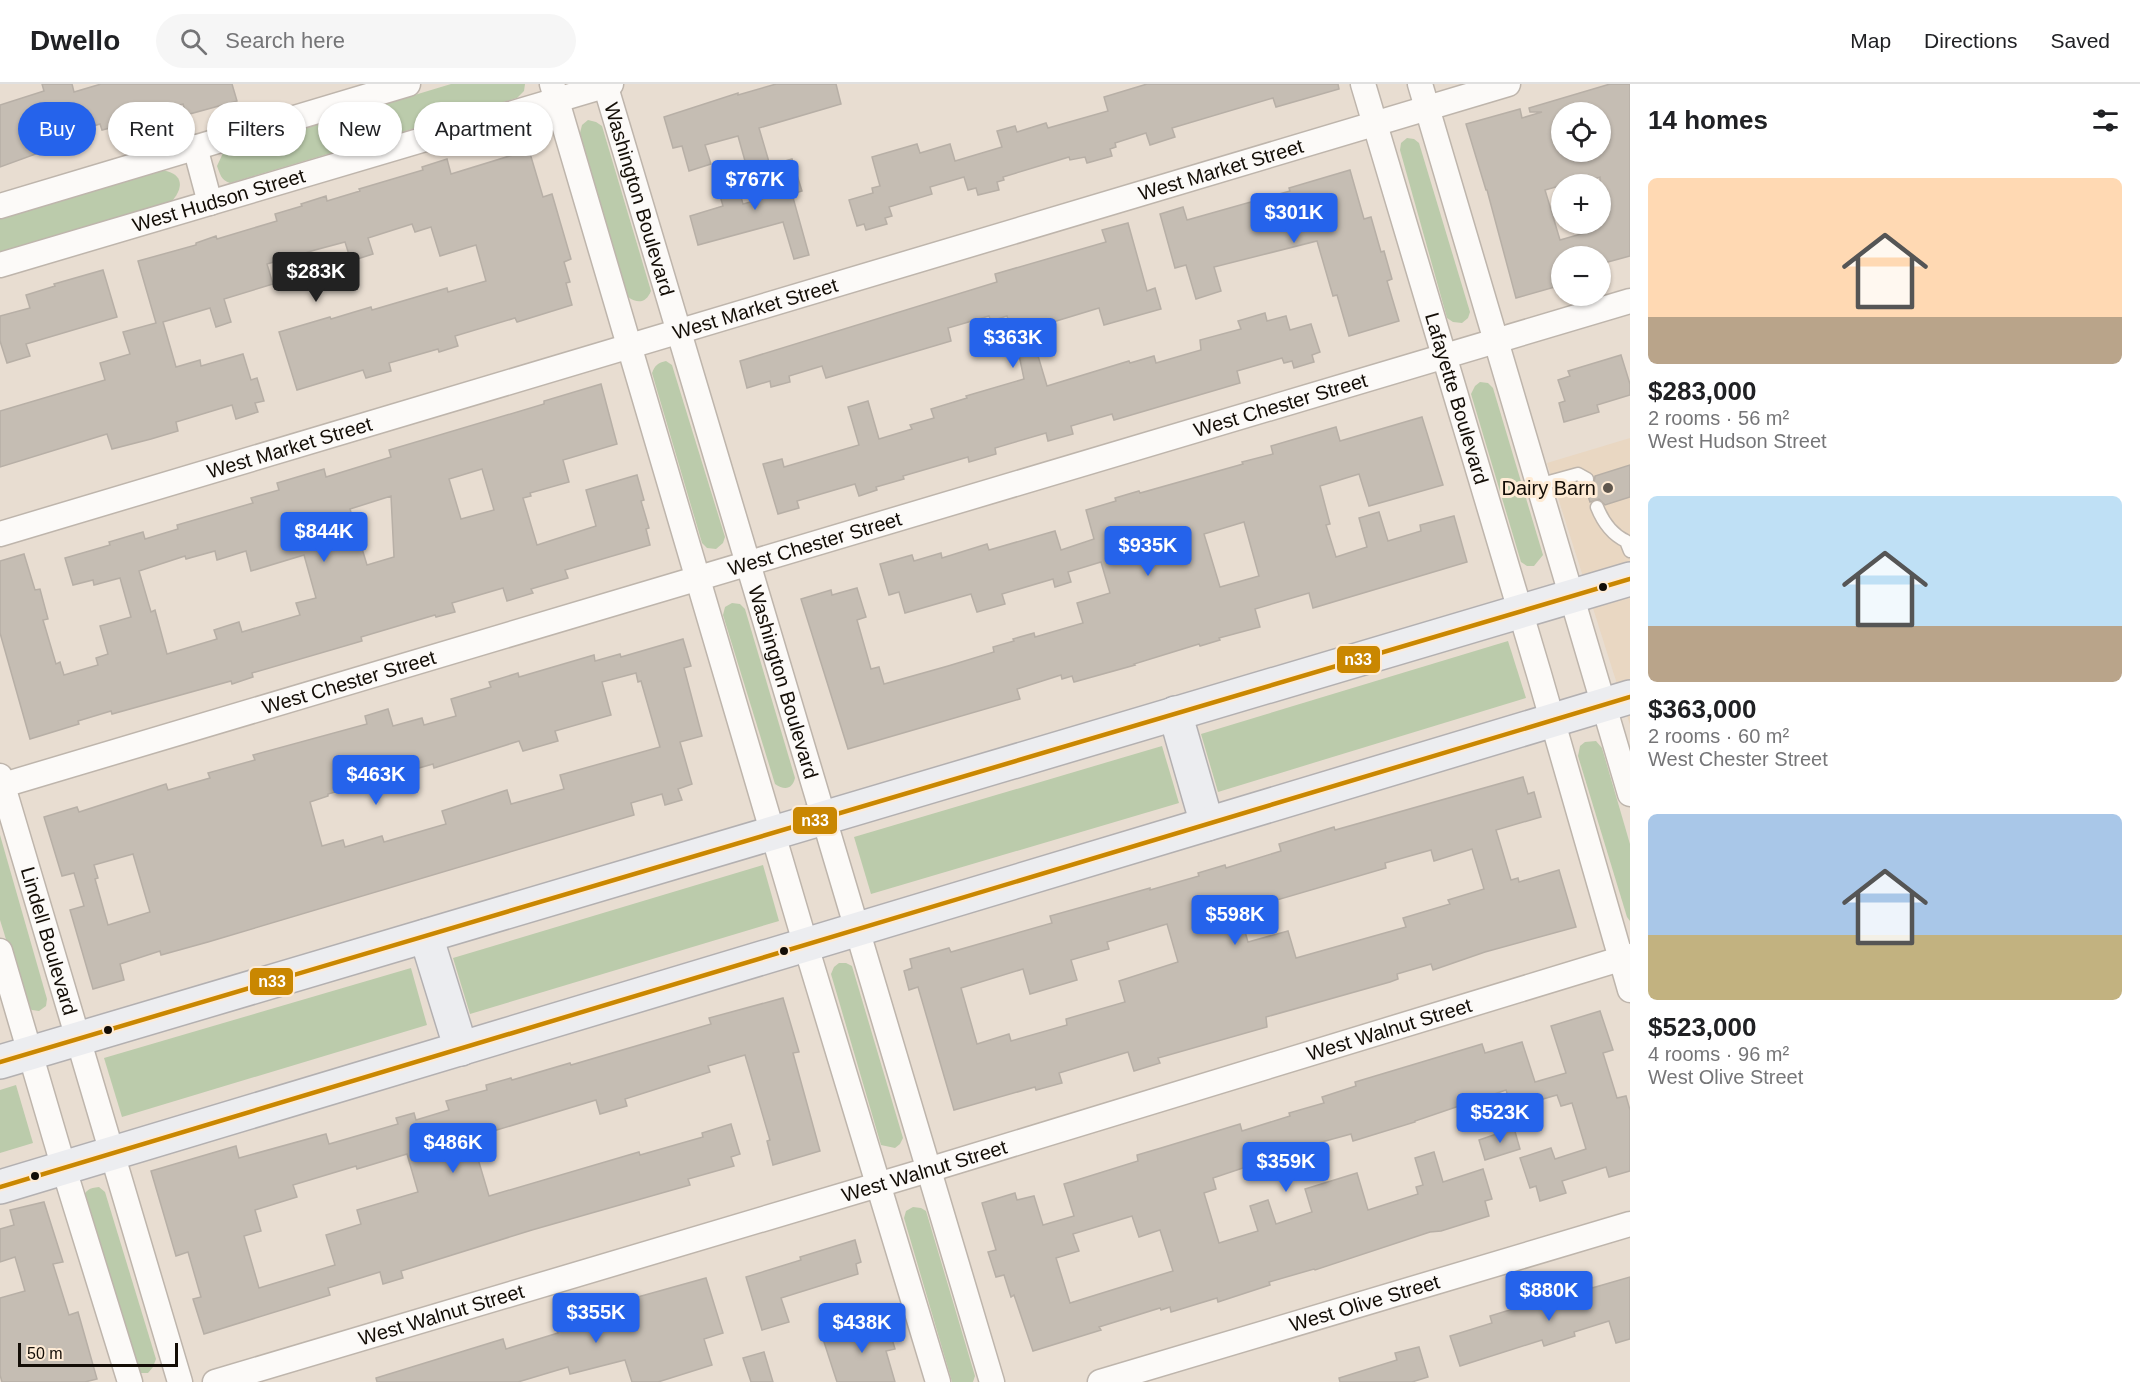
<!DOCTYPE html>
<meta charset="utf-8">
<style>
body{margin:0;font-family:Arial,sans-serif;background:#f6f6f6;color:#202124;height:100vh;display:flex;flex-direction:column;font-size:22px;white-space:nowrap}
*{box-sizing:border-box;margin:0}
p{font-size:20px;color:#757577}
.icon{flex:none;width:33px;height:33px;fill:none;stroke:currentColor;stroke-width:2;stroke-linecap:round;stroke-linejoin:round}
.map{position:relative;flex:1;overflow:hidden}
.side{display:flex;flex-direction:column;background:#fff;width:510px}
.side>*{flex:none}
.hud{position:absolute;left:18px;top:18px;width:570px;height:54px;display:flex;gap:12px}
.tools{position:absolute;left:1551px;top:18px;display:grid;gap:12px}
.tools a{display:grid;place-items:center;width:60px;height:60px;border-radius:50%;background:#fff;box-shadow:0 2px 4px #0004;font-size:30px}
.scale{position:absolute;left:18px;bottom:15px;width:160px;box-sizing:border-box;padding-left:6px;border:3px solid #130d06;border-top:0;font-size:16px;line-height:21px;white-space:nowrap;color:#130d06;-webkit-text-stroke:4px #feebd5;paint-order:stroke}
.price{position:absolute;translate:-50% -51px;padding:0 14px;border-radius:6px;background:#2563eb;color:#fff;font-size:20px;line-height:39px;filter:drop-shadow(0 2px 3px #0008)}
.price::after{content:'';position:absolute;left:50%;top:36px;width:18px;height:14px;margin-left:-9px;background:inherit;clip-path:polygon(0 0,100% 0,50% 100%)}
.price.selected{background:#222;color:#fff}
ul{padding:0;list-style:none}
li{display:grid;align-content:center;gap:12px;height:318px;padding:0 18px}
li span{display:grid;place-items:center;height:186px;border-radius:9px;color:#555}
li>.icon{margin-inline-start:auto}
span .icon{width:108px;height:108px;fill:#fffc;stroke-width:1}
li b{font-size:26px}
h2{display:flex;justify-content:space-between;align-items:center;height:72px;padding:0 18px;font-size:26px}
.tag{padding:0 21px;border-radius:27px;background:#fff;box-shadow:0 2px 4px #0004;font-size:21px;line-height:54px}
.tag.selected{background:#2563eb;color:#fff}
header{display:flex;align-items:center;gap:36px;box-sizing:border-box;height:84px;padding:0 30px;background:#fff;border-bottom:2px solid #e0e0e0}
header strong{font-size:28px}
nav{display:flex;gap:33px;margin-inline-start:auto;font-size:21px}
.search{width:420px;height:54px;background:#f6f6f6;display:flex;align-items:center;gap:15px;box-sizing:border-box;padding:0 21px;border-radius:33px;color:#757577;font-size:22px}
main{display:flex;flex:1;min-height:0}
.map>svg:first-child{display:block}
</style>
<header>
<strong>Dwello</strong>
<div class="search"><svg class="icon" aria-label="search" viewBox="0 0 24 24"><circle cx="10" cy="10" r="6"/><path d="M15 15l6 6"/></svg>Search here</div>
<nav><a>Map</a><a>Directions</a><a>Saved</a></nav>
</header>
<main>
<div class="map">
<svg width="1630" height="1298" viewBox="0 0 1630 1298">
<rect width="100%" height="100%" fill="#e8ddd1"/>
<!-- built -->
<path fill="#e9d7c2" d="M1630 354V641L1547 379Z"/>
<!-- green -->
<g fill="#bbcbab">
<path d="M451 0H525L524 7 517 14 230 99C221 96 220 90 217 82L223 69Z"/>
<path d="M588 36 596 38 602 42 651 207C646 219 638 220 628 213L580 49 582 41Z"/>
<path d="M1407 54 1414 55 1419 59 1470 228 1468 234 1462 239 1453 238 1447 234 1400 66 1401 59Z"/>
<path d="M160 86C181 88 186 101 172 117L0 168V134Z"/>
<path d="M666 277 672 281 725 453 723 459 716 465 707 464 702 459 652 289C655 281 658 279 666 277Z"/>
<path d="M1480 298 1488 299 1493 304 1543 471 1534 482H1527L1521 478 1471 310 1475 302Z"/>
<path d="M732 519 740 520 745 525 795 694C792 706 784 706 775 700L723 531 725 523Z"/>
<path d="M1508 557 1526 614 1218 708 1201 650Z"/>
<path d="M1596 657 1602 664 1630 760V837L1627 833 1578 672 1580 662 1585 658Z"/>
<path d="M1162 662 1179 719 871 810 854 753Z"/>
<path d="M0 751 47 915 46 922 39 927 32 926 27 923 0 836Z"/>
<path d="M763 781 779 837 470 930 453 874Z"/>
<path d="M839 879H846L852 882 903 1054 900 1060 895 1064 881 1061 831 890 834 883Z"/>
<path d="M411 884 427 941 122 1033 104 974Z"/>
<path d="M16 1001 33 1059 0 1069V1006Z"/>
<path d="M99 1103 105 1108 156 1275 153 1283 148 1289H140L132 1283 82 1115C86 1106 89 1104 99 1103Z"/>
<path d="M913 1123 921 1124 926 1127 975 1292 973 1298H952L904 1134 906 1127Z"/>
</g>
<!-- building -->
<g fill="#c5bdb3" stroke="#b7afa6" stroke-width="1.5" fill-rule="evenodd">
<path d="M42 0H72L74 8 101 0H232L237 17 186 31 183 20 127 38 129 44 111 49 110 44 102 46 100 40 49 56 52 64 0 83V21L44 7Z"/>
<path d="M776 0H836L841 20 759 44 769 78 747 84 738 52 705 61 711 80 689 87 682 62 673 64 664 33 738 9V11Z"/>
<path d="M1147 0H1338L1339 5 1276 23 1273 14 1172 44 1175 53 1150 61 1146 49 1115 59 1116 63 1110 65 1112 72 1087 79 1085 73 1070 76 1069 73 1003 93 1004 96 997 98 999 106 978 111 976 104 968 106 964 93 930 103 932 110 889 123 892 132 885 134 887 140 866 146 864 140 857 142 849 116 873 109 872 104 880 102 872 73 917 60 920 69 950 60 955 77 1002 63 997 47 1015 42 1017 48 1046 39 1048 44 1108 27 1104 13Z"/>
<path d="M1610 0H1630V172L1604 179 1602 172H1562V201L1516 214 1487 106H1486L1466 40 1520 25 1522 34 1542 28H1530L1529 24ZM1562 28H1600V68H1562ZM1591 93 1592 96 1600 93V140H1593L1595 146 1560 156 1545 106Z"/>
<path d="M529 66 543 113 552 110 571 175 564 178 570 198 566 199 572 221 517 238 515 234 455 252 458 262 439 268 438 265 389 279 391 287 366 294 363 286 297 306 279 248 330 233 331 235 371 223 372 226 447 204 448 208 486 197 476 161 440 172 431 143 415 148 412 140 368 154 373 170 351 177 345 158 315 166 267 180 273 200 224 215 231 238 216 243 210 224 163 238 176 283 200 276 201 282 243 270 251 296 257 294 264 317 255 319 258 328 236 335 232 321 176 338 178 347 151 355 112 365 107 350 0 383V327L105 296 100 279 130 270 123 248 156 239 138 177 196 161V159L216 152 217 155 277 137 275 130 302 122 301 120 326 112 327 117 360 107 359 105 423 86 422 83 447 75 451 90Z"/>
<path d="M792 75 802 107 792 110 809 171 794 175 783 138 698 161 690 132 723 122 716 98 735 92 743 120 776 111 768 82Z"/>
<path d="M1350 86 1364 135 1371 133 1381 168 1384 167 1392 195 1387 197 1399 237 1349 252 1337 211 1333 212 1317 157 1214 183 1221 207 1196 215 1186 181 1175 184 1160 130 1183 123 1187 136 1290 107 1289 104Z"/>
<path d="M1128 139 1147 207 1155 204 1161 225 1104 241 1099 224 1030 245 1047 302 1129 277 1130 279 1154 272 1156 279 1201 266 1200 256 1241 245 1238 237 1265 229 1267 237 1286 232 1290 246 1311 240 1320 268 1312 271 1314 278 1294 284 1292 277 1284 279 1282 274 1237 287 1240 299 1114 336 1112 330 1071 342 1073 350 1048 357 1046 349 995 364 996 370 969 378 968 373 903 392 904 395 876 403 877 406 859 412 855 400 797 417 799 424 778 430 763 380 782 375 784 383 859 361 848 323 868 317 879 355 912 345 910 341 934 334 931 325 967 314 966 312 1024 295 1019 271 1007 232 991 237 989 232 948 244 951 257 826 294 822 282 789 292 790 298 771 303 770 297 747 304 740 277 997 198 995 190 1106 158 1102 146Z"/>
<path d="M103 186 117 233 26 260 30 272 7 279 0 257V232L30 224 26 211 55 202 54 200Z"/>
<path d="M1621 271 1630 300V311L1597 321 1599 328 1564 338 1559 319 1565 317 1558 296 1570 292 1568 287Z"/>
<path d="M601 300 617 360 563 376 569 398 530 409 531 412 523 414 537 461 596 442 586 406 637 391 644 416 641 417 649 444 646 445 650 461 565 486 568 494 531 505 533 509 507 517 503 504 452 519 455 528 436 533 435 531 361 553 362 557 252 589 253 593 232 600 231 597 112 630 111 627 78 637 79 640 30 655 0 549V477L24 470 35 506 40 505 48 535 43 536 56 580 60 578 64 591 98 581 96 574 108 570 100 542 131 533 120 494 94 501 93 496 73 501 65 474 110 461 109 458 143 448 145 455 178 445 177 441 253 419 251 414 279 406 277 399 324 385 326 393 391 373 389 366 544 320V317ZM482 385 494 426 461 435 449 395ZM391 412 394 473 367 481 350 425ZM215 467 217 476 246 467 251 487 304 471 316 514 296 519 300 531 242 548 239 538 214 546 217 555 167 570 155 526 151 528 139 487 185 472 186 475Z"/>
<path d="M1422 333 1443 401 1369 422 1359 390 1320 402 1330 440 1326 441 1336 473 1367 463 1359 434 1379 428 1388 457 1421 447 1420 441 1454 432 1467 478 1313 524 1309 509 1255 525 1260 543 1219 554 1220 556 1200 562 1199 560 1134 580 1135 581 1074 598 1072 592 1062 595 1061 591 1017 605 1020 615 848 665 801 515 831 506 832 511 857 504 866 533 857 536 871 585 879 583 884 600 948 582 994 568 993 563 1014 557 1013 555 1034 549 1035 553 1083 539 1077 519 1110 509 1101 478 1068 488 1071 498 1055 503 1053 495 1002 510 1005 520 977 528 971 510 905 529 899 508 889 511 880 480 912 471 914 477 941 469 942 474 987 460 989 466 1055 447 1061 466 1094 455 1086 426 1116 417 1115 414 1139 407 1140 409 1243 380 1242 378 1273 370 1271 362 1336 343 1340 357ZM1244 438 1259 492 1220 503 1204 450Z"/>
<path d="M1630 381V413L1605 421 1599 415 1590 418 1585 403 1594 399 1595 392Z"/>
<path d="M683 555 691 582 684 584 702 652 680 658 692 700 678 705 682 716 665 721 662 710 631 719 634 731 208 858 161 871 160 867 120 880 124 896 93 905 70 826 84 822 74 789 62 792 44 733 77 723 79 728 166 700 168 706 210 694 208 689 255 676 253 671 367 640 365 632 388 625 393 642 422 634 424 641 456 632 451 615 491 603 489 598 518 589 519 593 594 571 595 577 620 570 621 573ZM636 589 638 598 641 597 660 663 560 691 564 705 511 720 507 706 442 727 446 740 384 758 382 752 345 763 343 756 322 762 310 718 328 712V710L433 680 434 684 519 657 523 667 558 657 555 647 611 631 602 598ZM133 770 150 828 108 841 95 795 98 794 94 781Z"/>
<path d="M1523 693 1528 710 1534 708 1541 733 1496 746 1511 796 1518 794 1519 798 1559 786 1576 843 1485 868 1433 886 1431 880 1397 890 1398 895 1390 898 1266 933 1267 943 1158 974 1160 979 1134 987 1128 968 1059 989 1062 999 1036 1006 1035 1003 954 1026 918 903 909 906 904 887 912 884 910 875 949 864 951 868 1052 839 1050 832 1150 804V806L1199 792 1198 789 1225 781 1226 784 1281 767 1279 760 1334 743 1335 746ZM1472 765 1484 805 1448 816 1450 820 1403 834 1406 843 1296 874 1288 847 1248 858 1239 827 1386 784 1385 779 1431 766 1434 777ZM1167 840 1178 878 1119 897 1125 918 1066 935 1067 941 1011 957 1009 950 977 960 961 904 1023 885 1030 910 1077 896 1071 876 1109 865 1107 858Z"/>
<path d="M783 914 799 968 793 969 820 1067 773 1081 767 1057 770 1056 745 971 708 982 710 988 625 1015 627 1022 600 1030 596 1016 477 1052 478 1057 473 1058 489 1112 639 1068 640 1071 703 1053 702 1049 731 1040 740 1070 731 1073 734 1082 688 1095 690 1101 532 1146 401 1187 403 1194 383 1200 380 1188 328 1204 330 1211 204 1250 193 1215 201 1213 188 1168 176 1172 151 1087 236 1062 239 1074 326 1050 329 1060 398 1040 396 1034 414 1029 416 1036 449 1026 446 1017 487 1006 486 1001 511 994 512 996 570 979 571 981 711 940 709 934ZM407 1070 418 1108 357 1126 361 1140 326 1151 335 1181 259 1204 244 1152 261 1147 255 1126 297 1113 293 1101 356 1082 357 1085Z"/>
<path d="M1600 927 1613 966 1603 969 1617 1014 1626 1012 1630 1026V1087L1609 1093 1606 1083 1562 1097 1566 1109 1540 1117 1536 1102 1530 1104 1520 1074 1551 1064 1555 1075 1586 1065 1572 1019 1561 1022 1557 1011 1512 1024 1506 1006 1415 1037V1038L1353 1057 1351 1050 1318 1059 1321 1067 1303 1073 1300 1065 1213 1094 1216 1105 1204 1109 1219 1159 1258 1147 1250 1122 1268 1116 1276 1140 1312 1128 1305 1105 1357 1089 1368 1126 1418 1110 1416 1103 1423 1101 1415 1074 1434 1068 1443 1098 1483 1085 1492 1115 1485 1117 1489 1132 1441 1147 1430 1148 1315 1186 1314 1185 1269 1198 1270 1201 1218 1218 1217 1214 1171 1228 1170 1223 1161 1226 1160 1224 1099 1243 1101 1246 1033 1267 1014 1211 1011 1213 1004 1191 996 1193 988 1168 996 1166 982 1119 1015 1109 1017 1116 1034 1112 1043 1141 1074 1132 1064 1100 1138 1077 1137 1071 1161 1064 1240 1040 1242 1047 1290 1032 1289 1029 1324 1019 1322 1013 1356 1002 1355 998 1482 960 1485 969 1522 958 1535 998 1566 989 1551 942ZM1132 1132 1139 1153 1160 1146 1173 1187 1070 1219 1056 1174 1079 1167 1073 1150Z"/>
<path d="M1514 1044 1520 1065 1485 1076 1479 1056Z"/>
<path d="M44 1118 63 1178 53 1180 69 1231 78 1228 97 1295 85 1298H2L0 1291V1214L25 1207 15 1173 0 1178V1145L14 1141 10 1126Z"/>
<path d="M855 1156 861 1178 856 1180 858 1190 781 1214 789 1238 762 1246 746 1193 801 1176 800 1173Z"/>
<path d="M1630 1193V1255L1616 1259 1609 1237 1574 1248 1575 1252 1544 1262 1542 1256 1460 1282 1450 1252 1492 1239 1490 1232 1591 1201 1592 1204Z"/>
<path d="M706 1194 723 1249 704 1255 712 1281 658 1298H632L625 1276 570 1290 568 1283 518 1298H377L376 1294 503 1255 506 1265 558 1249 556 1244 636 1221 634 1214Z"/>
<path d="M886 1235 895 1265 886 1267 895 1298H837L823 1255Z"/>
<path d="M1419 1263 1428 1293 1412 1298H1340L1339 1294 1397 1276 1395 1269Z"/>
<path d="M764 1268 773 1298H751L743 1274Z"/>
</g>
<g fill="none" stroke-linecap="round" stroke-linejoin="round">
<defs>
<g id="service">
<path d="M1538 401 1578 390 1587 395"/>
<path d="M1597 423C1603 438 1611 450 1626 457L1630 467"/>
</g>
<g id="minor">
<path d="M552 0 806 862 938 1298"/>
<path id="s1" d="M605 0 992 1298"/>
<path id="s2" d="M1363 0 1539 590 1630 906"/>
<path d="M1420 0 1630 710"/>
<path d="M195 63 210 119"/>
<path d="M0 122 408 0"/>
<path id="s3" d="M0 181 611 0"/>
<path id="s4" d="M0 450 1508 0"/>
<path id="s5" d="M0 692 180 1298"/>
<path id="s6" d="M0 702 1630 217"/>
<path d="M0 867 68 1098 130 1298"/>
<path id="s7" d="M215 1298 928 1086 1630 872"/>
<path id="s8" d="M1100 1298 1630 1140"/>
</g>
<g id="trunk">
<path d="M1175 629 1207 740"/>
<path d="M426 852 461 965"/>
<path d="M0 978 1630 495"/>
<path d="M0 1103 1630 613"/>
</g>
</defs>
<!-- service casing -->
<use href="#service" stroke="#beb5ac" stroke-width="15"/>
<!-- minor casing -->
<use href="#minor" stroke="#beb5ac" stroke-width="27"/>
<!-- trunk casing -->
<use href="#trunk" stroke="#b3b0b1" stroke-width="36"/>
<!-- service -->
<use href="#service" stroke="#fcfaf8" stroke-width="12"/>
<!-- minor -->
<use href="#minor" stroke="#fcfaf8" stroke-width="24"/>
<!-- trunk -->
<use href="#trunk" stroke="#ecedf0" stroke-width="33"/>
<defs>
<g id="bus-1">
<path d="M0 978 1630 495"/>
<path d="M0 1103 1630 613"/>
</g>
</defs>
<!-- bus-1 casing -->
<use href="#bus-1" stroke="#feebd5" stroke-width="9"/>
<!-- bus-1 -->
<use href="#bus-1" stroke="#c98701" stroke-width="4.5"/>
</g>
<!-- markers -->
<circle fill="#5e564d" stroke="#feebd5" stroke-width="2" cx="1608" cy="404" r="6"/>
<g fill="#130d06" stroke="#feebd5" stroke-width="2">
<circle cx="1603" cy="503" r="5"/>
<circle cx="784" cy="867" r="5"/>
<circle cx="108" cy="946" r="5"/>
<circle cx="35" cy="1092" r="5"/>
</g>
<g text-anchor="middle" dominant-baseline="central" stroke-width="6" stroke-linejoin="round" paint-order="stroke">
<!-- street labels -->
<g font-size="20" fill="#130d06" stroke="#feebd5">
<text stroke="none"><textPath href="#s4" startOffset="1274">West Market Street</textPath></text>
<text stroke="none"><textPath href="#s1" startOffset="120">Washington Boulevard</textPath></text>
<text stroke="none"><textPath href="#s3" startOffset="228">West Hudson Street</textPath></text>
<text stroke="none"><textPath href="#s4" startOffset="788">West Market Street</textPath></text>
<text stroke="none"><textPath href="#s2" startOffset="328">Lafayette Boulevard</textPath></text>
<text stroke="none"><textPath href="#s6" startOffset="1336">West Chester Street</textPath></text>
<text stroke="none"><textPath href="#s4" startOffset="302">West Market Street</textPath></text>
<text stroke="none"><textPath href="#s6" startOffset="850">West Chester Street</textPath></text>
<text stroke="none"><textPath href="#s1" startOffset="624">Washington Boulevard</textPath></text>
<text stroke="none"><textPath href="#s6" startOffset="364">West Chester Street</textPath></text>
<text stroke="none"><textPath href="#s5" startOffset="172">Lindell Boulevard</textPath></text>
<text stroke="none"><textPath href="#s7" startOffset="1226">West Walnut Street</textPath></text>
<text stroke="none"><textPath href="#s7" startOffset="740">West Walnut Street</textPath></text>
<text stroke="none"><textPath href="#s8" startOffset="276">West Olive Street</textPath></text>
<text stroke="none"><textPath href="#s7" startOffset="236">West Walnut Street</textPath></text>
</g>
<!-- poi labels -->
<g font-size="20" fill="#130d06" stroke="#feebd5" text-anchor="end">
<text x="1596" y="404">Dairy Barn</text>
</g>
</g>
<g stroke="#feebd5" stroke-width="2">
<rect x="1336" y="561" width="45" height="29" rx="6" fill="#c98701"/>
<rect x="792" y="722" width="46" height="29" rx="6" fill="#c98701"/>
<rect x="249" y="883" width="45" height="29" rx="6" fill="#c98701"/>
</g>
<g font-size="16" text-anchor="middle" font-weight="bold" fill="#fff">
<text x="1358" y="581">n33</text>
<text x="815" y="742">n33</text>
<text x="272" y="903">n33</text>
</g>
</svg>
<div class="tools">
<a><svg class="icon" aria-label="locate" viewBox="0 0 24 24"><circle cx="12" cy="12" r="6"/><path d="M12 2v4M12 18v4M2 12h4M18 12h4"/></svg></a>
<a>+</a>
<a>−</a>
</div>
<div class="scale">50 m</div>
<b class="price" style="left:755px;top:127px">$767K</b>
<b class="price" style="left:1294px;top:160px">$301K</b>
<b class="price selected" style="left:316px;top:219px">$283K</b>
<b class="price" style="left:1013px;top:285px">$363K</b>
<b class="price" style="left:324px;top:479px">$844K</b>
<b class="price" style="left:1148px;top:493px">$935K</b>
<b class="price" style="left:376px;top:722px">$463K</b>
<b class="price" style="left:1235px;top:862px">$598K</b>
<b class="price" style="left:1500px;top:1060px">$523K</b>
<b class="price" style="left:453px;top:1090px">$486K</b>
<b class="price" style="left:1286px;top:1109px">$359K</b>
<b class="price" style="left:1549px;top:1238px">$880K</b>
<b class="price" style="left:596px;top:1260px">$355K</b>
<b class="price" style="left:862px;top:1270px">$438K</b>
<div class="hud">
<a class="tag selected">Buy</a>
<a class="tag">Rent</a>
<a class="tag">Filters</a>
<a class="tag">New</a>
<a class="tag">Apartment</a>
</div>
</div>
<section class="side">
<h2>14 homes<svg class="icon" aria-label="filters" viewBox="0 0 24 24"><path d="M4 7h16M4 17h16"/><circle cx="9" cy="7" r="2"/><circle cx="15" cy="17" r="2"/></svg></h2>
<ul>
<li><span style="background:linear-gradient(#ffd9b3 75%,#b9a48a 0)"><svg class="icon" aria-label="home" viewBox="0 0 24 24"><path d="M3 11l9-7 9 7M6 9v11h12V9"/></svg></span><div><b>$283,000</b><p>2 rooms · 56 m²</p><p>West Hudson Street</p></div></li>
<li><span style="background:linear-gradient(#bfe0f5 70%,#b9a48a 0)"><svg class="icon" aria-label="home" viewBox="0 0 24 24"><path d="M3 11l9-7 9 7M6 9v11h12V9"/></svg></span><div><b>$363,000</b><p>2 rooms · 60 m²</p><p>West Chester Street</p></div></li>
<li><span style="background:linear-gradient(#a9c7e8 65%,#c2b280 0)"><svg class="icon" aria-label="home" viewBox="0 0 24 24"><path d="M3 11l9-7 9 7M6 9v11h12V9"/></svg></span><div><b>$523,000</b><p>4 rooms · 96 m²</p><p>West Olive Street</p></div></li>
</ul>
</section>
</main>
